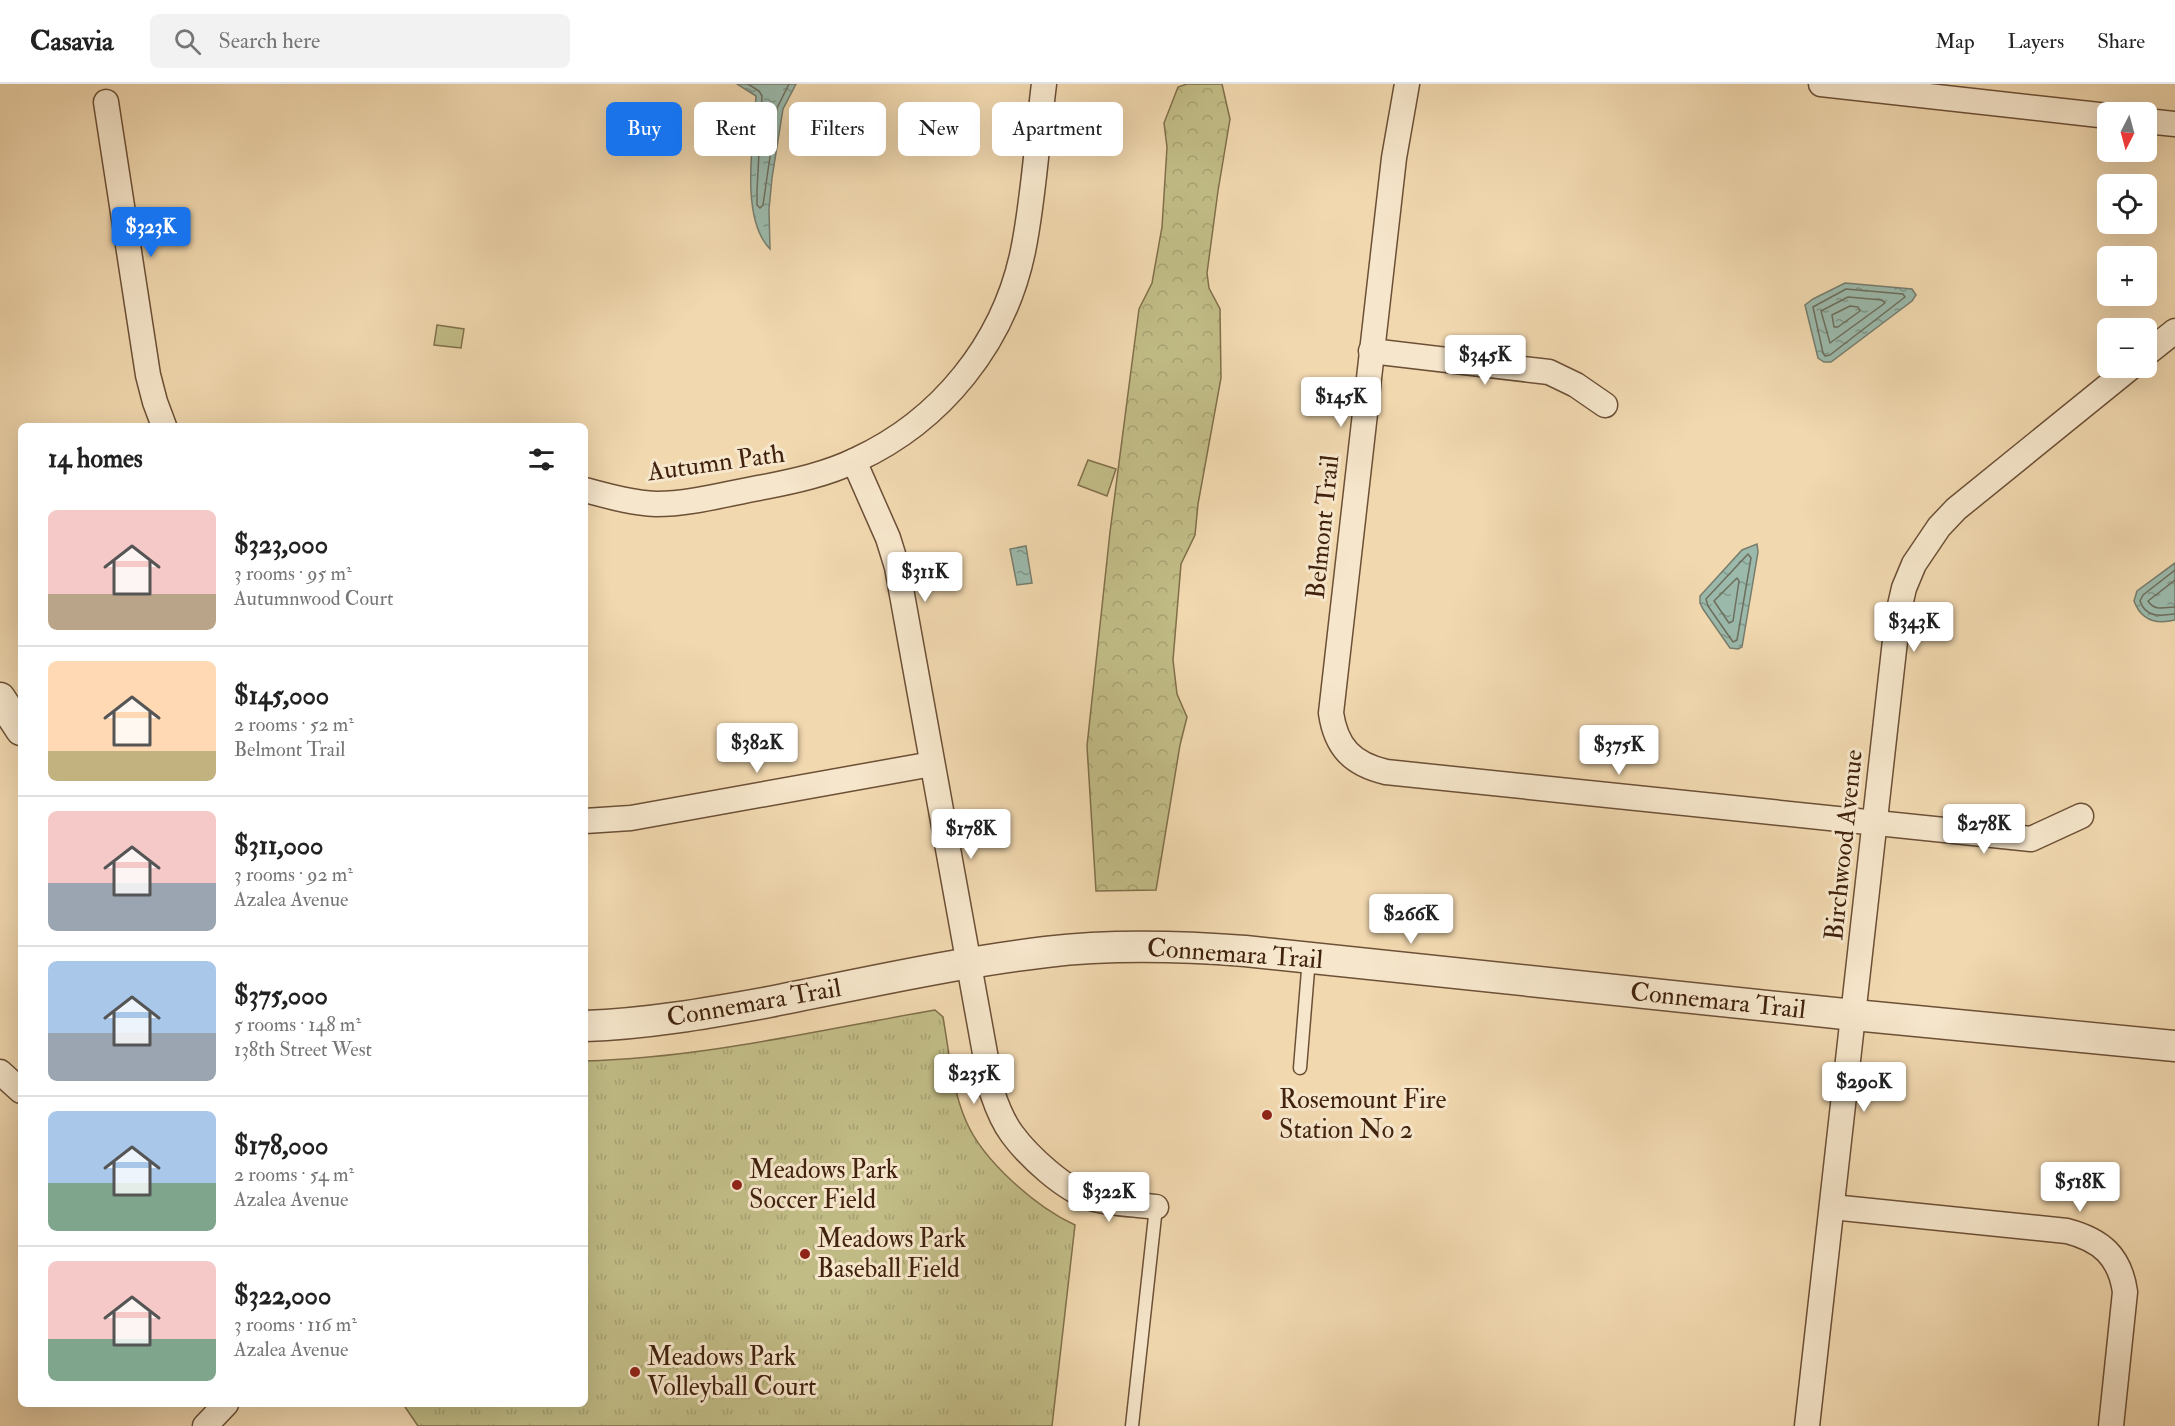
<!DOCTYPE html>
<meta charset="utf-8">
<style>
body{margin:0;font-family:"IM FELL Double Pica",serif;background:#f2f2f2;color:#222;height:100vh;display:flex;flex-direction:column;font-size:22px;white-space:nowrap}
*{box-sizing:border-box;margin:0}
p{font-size:20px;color:#767676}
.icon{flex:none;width:33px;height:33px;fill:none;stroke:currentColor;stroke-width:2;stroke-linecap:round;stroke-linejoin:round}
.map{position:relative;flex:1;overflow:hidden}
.drawer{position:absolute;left:18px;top:339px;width:570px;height:984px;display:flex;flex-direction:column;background:#fff;border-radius:9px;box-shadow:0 6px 24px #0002}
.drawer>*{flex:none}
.banner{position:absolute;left:606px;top:18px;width:570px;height:54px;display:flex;gap:12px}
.needle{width:39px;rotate:186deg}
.fabs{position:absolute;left:2097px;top:18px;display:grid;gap:12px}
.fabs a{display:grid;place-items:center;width:60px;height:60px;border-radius:9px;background:#fff;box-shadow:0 6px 24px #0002;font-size:30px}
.price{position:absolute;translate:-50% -51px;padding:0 14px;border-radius:6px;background:#fff;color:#222;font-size:20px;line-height:39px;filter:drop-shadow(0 2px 3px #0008)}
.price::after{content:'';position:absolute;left:50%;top:36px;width:18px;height:14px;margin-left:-9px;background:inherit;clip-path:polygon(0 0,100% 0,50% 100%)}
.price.current{background:#1a73e8;color:#fff}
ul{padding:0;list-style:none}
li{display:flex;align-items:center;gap:18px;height:150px;padding:0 30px}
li+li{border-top:2px solid #e0e0e0}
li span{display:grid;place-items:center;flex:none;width:168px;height:120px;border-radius:9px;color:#555}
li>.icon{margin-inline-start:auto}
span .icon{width:72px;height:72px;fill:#fffc;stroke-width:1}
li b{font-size:26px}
h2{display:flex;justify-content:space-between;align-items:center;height:72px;padding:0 30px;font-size:26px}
.tag{padding:0 21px;border-radius:9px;background:#fff;box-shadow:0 6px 24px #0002;font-size:21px;line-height:54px}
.tag.current{background:#1a73e8;color:#fff}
header{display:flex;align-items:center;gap:36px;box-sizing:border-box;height:84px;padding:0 30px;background:#fff;border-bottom:2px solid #e0e0e0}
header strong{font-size:28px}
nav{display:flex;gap:33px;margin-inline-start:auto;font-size:21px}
.search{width:420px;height:54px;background:#f2f2f2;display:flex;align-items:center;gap:15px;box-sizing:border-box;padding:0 21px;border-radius:9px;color:#767676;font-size:22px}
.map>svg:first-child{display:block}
</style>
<header>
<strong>Casavia</strong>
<div class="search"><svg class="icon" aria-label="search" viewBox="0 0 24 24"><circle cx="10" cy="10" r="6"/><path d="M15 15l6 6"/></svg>Search here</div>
<nav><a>Map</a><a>Layers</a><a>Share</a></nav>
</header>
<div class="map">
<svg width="2175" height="1342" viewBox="0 0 2175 1342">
<defs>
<pattern id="forest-crowns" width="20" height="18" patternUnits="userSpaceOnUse" patternTransform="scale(1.5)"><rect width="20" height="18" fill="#c1bc86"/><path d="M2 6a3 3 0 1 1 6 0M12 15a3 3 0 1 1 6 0" fill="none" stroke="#a7a172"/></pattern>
<pattern id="park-tufts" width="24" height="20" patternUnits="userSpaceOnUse" patternTransform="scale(1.5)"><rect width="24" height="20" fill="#c1bc86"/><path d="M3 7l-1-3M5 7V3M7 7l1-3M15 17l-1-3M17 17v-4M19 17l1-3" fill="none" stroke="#a7a172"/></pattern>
<pattern id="water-ripples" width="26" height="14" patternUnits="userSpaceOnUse" patternTransform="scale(1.5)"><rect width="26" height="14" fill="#9bbaac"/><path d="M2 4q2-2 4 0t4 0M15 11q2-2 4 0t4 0" fill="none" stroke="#80978a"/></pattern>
</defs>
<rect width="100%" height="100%" fill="#f1d8af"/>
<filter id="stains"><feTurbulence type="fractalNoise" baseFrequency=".00333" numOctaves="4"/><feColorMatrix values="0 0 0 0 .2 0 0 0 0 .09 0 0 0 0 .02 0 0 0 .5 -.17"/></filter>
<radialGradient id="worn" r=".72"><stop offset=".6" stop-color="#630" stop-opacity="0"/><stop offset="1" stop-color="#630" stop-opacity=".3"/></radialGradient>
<!-- grass -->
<g fill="#c1bc86" stroke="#806f4a" stroke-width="1.5">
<path d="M437 241 464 245 461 264 434 261Z"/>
<path d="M1088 376 1116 385 1107 412 1078 401Z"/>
</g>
<!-- forest -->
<path fill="url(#forest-crowns)" stroke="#806f4a" stroke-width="1.5" d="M1187 0H1222L1230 35 1218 107 1207 189 1209 204 1220 225 1221 294 1198 420 1195 451 1181 480 1173 576 1177 610 1187 633 1180 661 1156 806 1096 807 1087 662 1110 448 1139 225 1152 199 1162 143 1167 63 1164 39 1178 3Z"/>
<!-- park -->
<path fill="url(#park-tufts)" stroke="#806f4a" stroke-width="1.5" d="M935 926 943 933C949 967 952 1005 966 1037 983 1077 1036 1123 1075 1141L1052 1342H418L403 1320H585V977C703 974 819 946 935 926Z"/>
<!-- water -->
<g fill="url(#water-ripples)" stroke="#777d6d" stroke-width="1.5">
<path d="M737 0H796L783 25 772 94 769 125 770 165C739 133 754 54 756 12Z"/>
<path d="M1845 199 1912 205 1916 211 1912 217 1831 278H1824L1818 274 1805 221 1813 215Z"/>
<path d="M1757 460 1758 468 1742 563 1738 565 1730 564 1703 525 1700 519V512L1742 466Z"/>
<path d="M1026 462 1032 499 1017 501 1010 465Z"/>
<path d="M2175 479V536C2155 541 2141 536 2134 517L2137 507Z"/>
</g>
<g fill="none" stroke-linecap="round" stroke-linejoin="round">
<!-- shore -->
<g stroke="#6e6e5d" stroke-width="1.5">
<path d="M748 0 759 7 762 12 757 106V121L760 124 763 121 777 24 789 0"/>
<path d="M1846 205 1903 210 1905 213 1830 271 1825 272 1823 269 1813 223Z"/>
<path d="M1848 213 1882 216 1885 219 1830 259 1821 227Z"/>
<path d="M1850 222 1858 223 1860 227 1838 243H1834L1832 231Z"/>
<path d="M1748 470 1751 474 1737 556 1733 558 1708 522 1706 515Z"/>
<path d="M2175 486 2143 511 2140 517C2146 534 2160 532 2175 530"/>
<path d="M1737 494 1739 497 1733 537 1729 539 1714 517Z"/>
<path d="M2175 496 2148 517C2155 528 2165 523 2175 523"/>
</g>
<defs>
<g id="service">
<path d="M1300 984 1309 874"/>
<path d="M1132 1342 1156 1123"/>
</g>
<g id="minor">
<path d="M1407 0 1394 74 1331 629C1336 663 1352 680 1386 688L2031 755 2081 732"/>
<path d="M1821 0 2108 32"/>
<path d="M106 18 148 291 155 318 164 342"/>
<path d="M2146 37 2175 40"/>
<path d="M1371 267 1549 288 1576 301 1605 321"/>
<path d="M2146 270 2175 247"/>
<path d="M854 377 888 454 897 483 992 1008C997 1023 1003 1038 1012 1050 1029 1073 1064 1105 1091 1114 1111 1120 1135 1120 1156 1123"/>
<path d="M585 406C608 412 632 419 656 420 692 420 729 409 764 403 795 397 827 390 856 376 941 337 1004 259 1023 167 1034 113 1037 55 1044 0"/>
<path d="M585 737 631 734 932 680"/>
<path d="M0 988 21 1007"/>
<path d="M1832 1123 2067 1147C2101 1156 2120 1172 2125 1208L2111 1342"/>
<path d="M205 1342 226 1320"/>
<path d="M1807 1342 1898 530 1904 504 1914 480 1939 443 1956 425 2130 284"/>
</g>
<g id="tertiary">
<path d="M0 614 21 646"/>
<path d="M585 942C647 940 708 929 769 918 861 900 953 879 1046 868 1113 860 1179 862 1245 867L1854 931 2175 962"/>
</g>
</defs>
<!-- service casing -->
<use href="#service" stroke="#6c5036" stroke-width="15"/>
<!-- minor casing -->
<use href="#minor" stroke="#6c5036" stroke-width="27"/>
<!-- tertiary casing -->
<use href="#tertiary" stroke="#6c5036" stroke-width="33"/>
<!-- service -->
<use href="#service" stroke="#f6e6cb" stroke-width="12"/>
<!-- minor -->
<use href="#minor" stroke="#f6e6cb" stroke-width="24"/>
<!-- tertiary -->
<use href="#tertiary" stroke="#f6e6cb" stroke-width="30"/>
</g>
<!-- markers -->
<g fill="#8f2418" stroke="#f6e6cb" stroke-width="2">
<circle cx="1267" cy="1031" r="6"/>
<circle cx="737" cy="1101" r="6"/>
<circle cx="805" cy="1170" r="6"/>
<circle cx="635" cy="1288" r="6"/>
</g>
<g text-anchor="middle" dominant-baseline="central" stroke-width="6" stroke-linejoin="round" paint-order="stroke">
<!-- street labels -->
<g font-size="26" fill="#40220e" stroke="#f6e6cb">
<text transform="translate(716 379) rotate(-8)">Autumn Path</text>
<text transform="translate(1323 443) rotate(-84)">Belmont Trail</text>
<text transform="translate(1844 761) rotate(-84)">Birchwood Avenue</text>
<text transform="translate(1235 870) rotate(4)">Connemara Trail</text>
<text transform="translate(1718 917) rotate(6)">Connemara Trail</text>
<text transform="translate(754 919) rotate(-10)">Connemara Trail</text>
</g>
<!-- poi labels -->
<g font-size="26" fill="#40220e" stroke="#f6e6cb" text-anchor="start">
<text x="1279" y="1016">Rosemount Fire<tspan x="1279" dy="30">Station No 2</tspan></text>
<text x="749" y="1086">Meadows Park<tspan x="749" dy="30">Soccer Field</tspan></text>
<text x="817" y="1155">Meadows Park<tspan x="817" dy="30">Baseball Field</tspan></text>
<text x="647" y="1273">Meadows Park<tspan x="647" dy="30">Volleyball Court</tspan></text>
</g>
</g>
<rect width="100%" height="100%" filter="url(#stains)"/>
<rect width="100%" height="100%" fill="url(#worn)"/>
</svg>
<div class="fabs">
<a><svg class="needle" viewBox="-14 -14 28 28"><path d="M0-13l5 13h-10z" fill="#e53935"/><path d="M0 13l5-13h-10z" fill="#767676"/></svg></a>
<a><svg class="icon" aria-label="locate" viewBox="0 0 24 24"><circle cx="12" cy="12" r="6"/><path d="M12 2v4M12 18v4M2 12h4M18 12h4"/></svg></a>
<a>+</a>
<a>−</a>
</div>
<b class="price current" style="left:151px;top:174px">$323K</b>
<b class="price" style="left:1485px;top:302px">$345K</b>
<b class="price" style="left:1341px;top:344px">$145K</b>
<b class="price" style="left:925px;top:519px">$311K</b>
<b class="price" style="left:1914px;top:569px">$343K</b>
<b class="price" style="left:757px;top:690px">$382K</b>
<b class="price" style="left:1619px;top:692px">$375K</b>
<b class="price" style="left:1984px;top:771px">$278K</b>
<b class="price" style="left:971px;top:776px">$178K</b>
<b class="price" style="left:1411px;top:861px">$266K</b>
<b class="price" style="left:974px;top:1021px">$235K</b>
<b class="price" style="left:1864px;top:1029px">$290K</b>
<b class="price" style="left:2080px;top:1129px">$518K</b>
<b class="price" style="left:1109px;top:1139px">$322K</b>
<div class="banner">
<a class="tag current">Buy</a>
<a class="tag">Rent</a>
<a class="tag">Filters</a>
<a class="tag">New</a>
<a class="tag">Apartment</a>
</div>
<section class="drawer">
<h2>14 homes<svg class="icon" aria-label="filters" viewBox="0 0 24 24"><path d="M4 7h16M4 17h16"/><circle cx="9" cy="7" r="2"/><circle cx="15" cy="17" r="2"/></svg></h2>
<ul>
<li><span style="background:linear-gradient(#f6c9c9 70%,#b9a48a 0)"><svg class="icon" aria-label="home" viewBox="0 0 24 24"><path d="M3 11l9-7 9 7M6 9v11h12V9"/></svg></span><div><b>$323,000</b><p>3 rooms · 95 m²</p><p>Autumnwood Court</p></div></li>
<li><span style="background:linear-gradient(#ffd9b3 75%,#c2b280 0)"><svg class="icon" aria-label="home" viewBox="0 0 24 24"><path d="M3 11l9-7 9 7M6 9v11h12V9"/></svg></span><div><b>$145,000</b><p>2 rooms · 52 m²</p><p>Belmont Trail</p></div></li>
<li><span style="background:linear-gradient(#f6c9c9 60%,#9aa5b1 0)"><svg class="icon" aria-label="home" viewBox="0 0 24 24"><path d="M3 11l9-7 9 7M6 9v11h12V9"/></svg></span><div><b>$311,000</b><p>3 rooms · 92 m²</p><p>Azalea Avenue</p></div></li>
<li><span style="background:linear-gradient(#a9c7e8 60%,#9aa5b1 0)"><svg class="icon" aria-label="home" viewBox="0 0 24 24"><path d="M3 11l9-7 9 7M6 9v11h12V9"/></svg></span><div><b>$375,000</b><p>5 rooms · 148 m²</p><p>138th Street West</p></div></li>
<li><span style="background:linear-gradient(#a9c7e8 60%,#7fa58c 0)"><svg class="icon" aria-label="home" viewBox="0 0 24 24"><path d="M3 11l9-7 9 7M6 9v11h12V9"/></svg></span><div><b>$178,000</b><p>2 rooms · 54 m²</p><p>Azalea Avenue</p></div></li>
<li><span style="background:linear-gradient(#f6c9c9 65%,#7fa58c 0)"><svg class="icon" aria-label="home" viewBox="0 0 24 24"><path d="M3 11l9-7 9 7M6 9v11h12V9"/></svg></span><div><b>$322,000</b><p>3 rooms · 116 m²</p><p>Azalea Avenue</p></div></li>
</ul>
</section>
</div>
